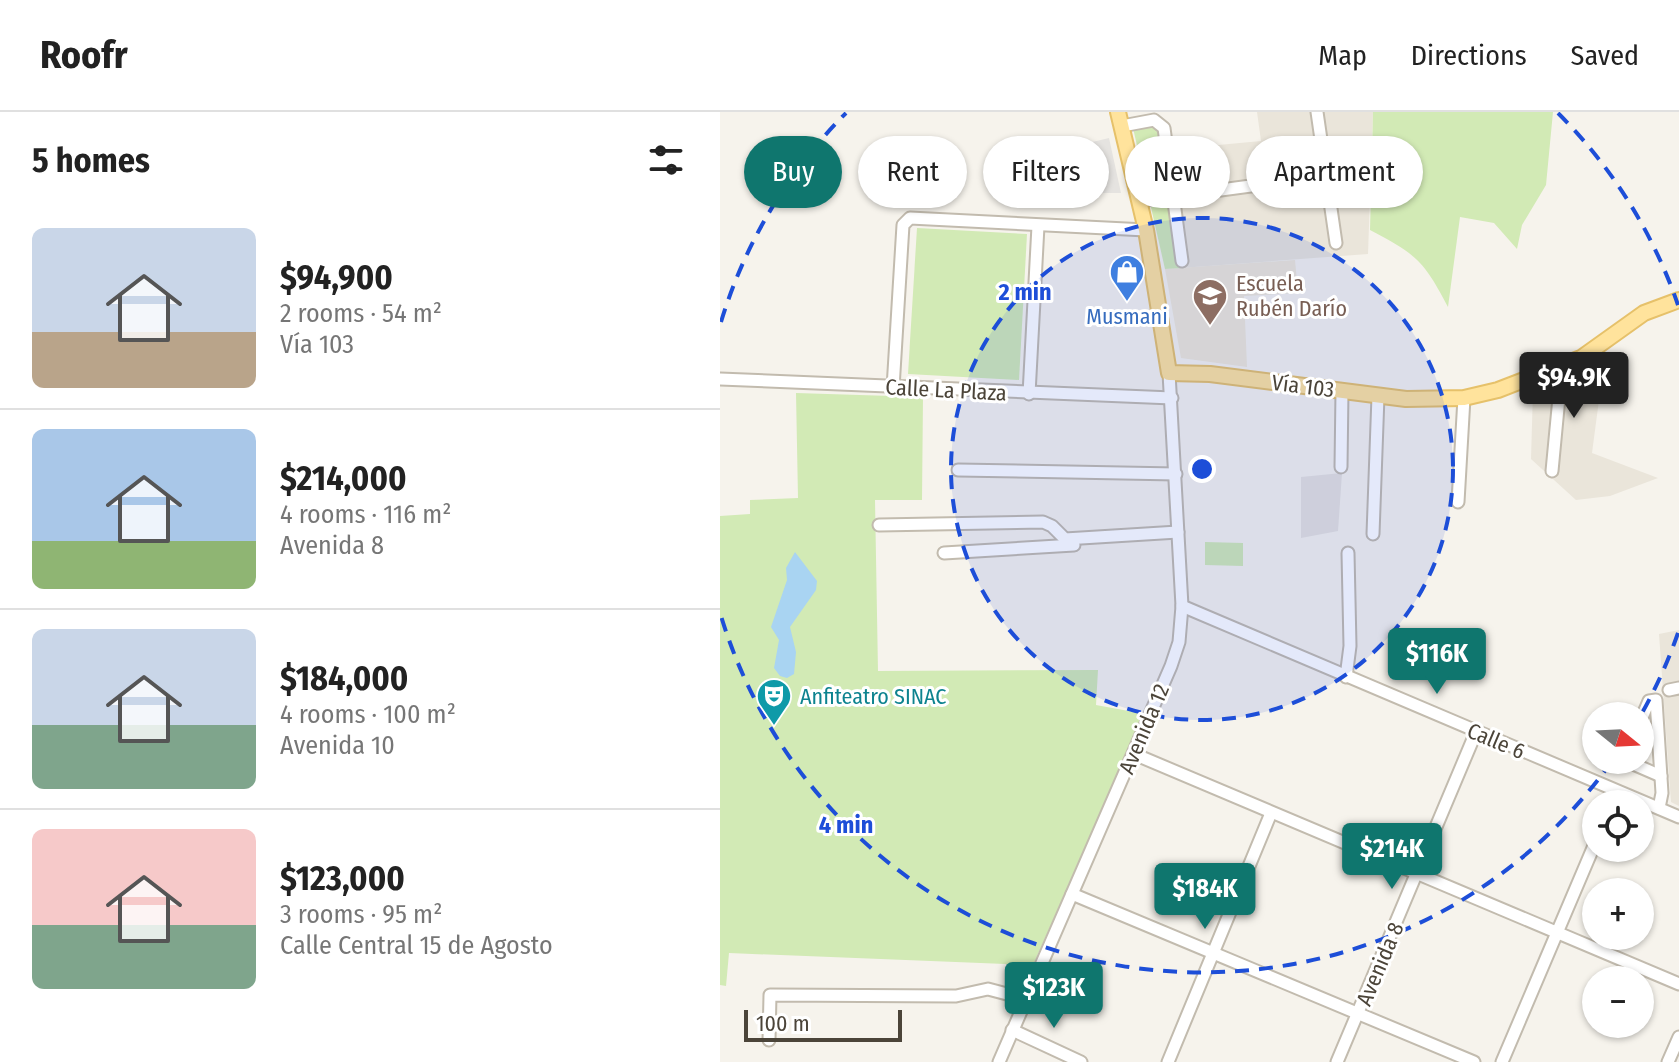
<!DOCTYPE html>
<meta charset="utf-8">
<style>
body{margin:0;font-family:"Fira Sans Condensed",sans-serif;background:#f6f6f6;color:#222;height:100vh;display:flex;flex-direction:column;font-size:30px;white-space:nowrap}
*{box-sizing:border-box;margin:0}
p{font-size:26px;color:#767676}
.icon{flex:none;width:44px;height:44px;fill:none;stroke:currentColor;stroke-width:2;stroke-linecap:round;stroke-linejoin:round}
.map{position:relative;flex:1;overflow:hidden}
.panel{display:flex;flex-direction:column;background:#fff;width:720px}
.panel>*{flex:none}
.banner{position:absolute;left:24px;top:24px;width:760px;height:72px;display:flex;gap:16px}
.needle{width:52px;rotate:108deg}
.buttons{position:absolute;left:862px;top:590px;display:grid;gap:16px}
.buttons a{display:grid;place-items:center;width:72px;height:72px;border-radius:50%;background:#fff;box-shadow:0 2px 6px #0004;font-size:40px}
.scale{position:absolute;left:24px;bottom:20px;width:158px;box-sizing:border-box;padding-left:8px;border:4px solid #4b4439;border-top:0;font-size:22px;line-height:28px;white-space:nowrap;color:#4b4439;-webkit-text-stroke:6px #fff;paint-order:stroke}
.price{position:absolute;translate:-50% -68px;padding:0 18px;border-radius:8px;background:#0f766e;color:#fff;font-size:26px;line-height:52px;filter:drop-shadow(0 2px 4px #0008)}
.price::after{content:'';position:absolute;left:50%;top:48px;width:24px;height:18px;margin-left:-12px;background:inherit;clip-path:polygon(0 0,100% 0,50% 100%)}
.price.selected{background:#222;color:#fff}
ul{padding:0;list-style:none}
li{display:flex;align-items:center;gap:24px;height:200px;padding:0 32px}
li+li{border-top:2px solid #e0e0e0}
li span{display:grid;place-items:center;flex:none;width:224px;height:160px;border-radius:12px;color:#555}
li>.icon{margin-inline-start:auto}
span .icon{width:96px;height:96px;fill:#fffc;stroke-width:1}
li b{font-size:34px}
h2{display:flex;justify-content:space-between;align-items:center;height:96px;padding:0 32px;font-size:34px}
.pill{padding:0 28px;border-radius:36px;background:#fff;box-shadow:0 2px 6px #0004;font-size:28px;line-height:72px}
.pill.selected{background:#0f766e;color:#fff}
header{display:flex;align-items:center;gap:48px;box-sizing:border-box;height:112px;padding:0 40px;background:#fff;border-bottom:2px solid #e0e0e0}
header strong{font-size:38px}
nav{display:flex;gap:44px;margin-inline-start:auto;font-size:28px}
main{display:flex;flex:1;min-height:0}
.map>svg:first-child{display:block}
</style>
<header>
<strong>Roofr</strong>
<nav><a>Map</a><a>Directions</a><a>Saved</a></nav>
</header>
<main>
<section class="panel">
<h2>5 homes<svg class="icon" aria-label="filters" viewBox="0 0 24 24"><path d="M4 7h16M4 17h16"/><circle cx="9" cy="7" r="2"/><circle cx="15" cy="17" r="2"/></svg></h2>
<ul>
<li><span style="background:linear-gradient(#c9d6e8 65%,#b9a48a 0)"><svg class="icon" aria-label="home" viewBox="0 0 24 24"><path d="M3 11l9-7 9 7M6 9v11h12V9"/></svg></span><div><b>$94,900</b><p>2 rooms · 54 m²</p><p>Vía 103</p></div></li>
<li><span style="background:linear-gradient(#a9c7e8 70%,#8fb573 0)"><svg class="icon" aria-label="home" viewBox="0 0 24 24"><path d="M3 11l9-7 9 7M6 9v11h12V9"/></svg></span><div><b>$214,000</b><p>4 rooms · 116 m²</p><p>Avenida 8</p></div></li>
<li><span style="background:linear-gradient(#c9d6e8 60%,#7fa58c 0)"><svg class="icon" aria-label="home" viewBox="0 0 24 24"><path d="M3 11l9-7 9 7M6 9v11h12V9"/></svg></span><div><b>$184,000</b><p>4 rooms · 100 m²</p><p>Avenida 10</p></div></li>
<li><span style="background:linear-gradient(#f6c9c9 60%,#7fa58c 0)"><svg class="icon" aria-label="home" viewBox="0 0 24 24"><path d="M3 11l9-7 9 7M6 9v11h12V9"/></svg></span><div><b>$123,000</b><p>3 rooms · 95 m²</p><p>Calle Central 15 de Agosto</p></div></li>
</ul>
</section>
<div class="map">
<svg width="959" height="950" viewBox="0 0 959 950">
<rect width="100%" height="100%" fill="#f6f3ec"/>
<!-- residential -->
<g fill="#eae5da">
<path d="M537 0H653L648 142 461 156 445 38 541 29Z"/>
<path d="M884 250 872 341 938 366 890 384 856 388 811 347 813 278Z"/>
<path d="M959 518V694L951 690 939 522Z"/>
</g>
<!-- industrial -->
<path fill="#e6e2dd" d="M622 361 618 419 581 426V365Z"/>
<!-- education -->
<path fill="#efe8d6" d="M575 148 578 181 524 184 527 255 461 246 445 157Z"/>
<!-- green -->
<g fill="#d2eab5">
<path d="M653 0H833L826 73 802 113 797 137 774 111 740 105 728 195C704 149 696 142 650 118Z"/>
<path d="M431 13 440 18 461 156 445 157 413 16Z"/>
<path d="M197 116 307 122 299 268 188 262Z"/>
<path d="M76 281 203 285 202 388H155L158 559 378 558 376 593 425 602 313 853 9 841 6 874 0 873V404L30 402V388L78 386Z"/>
<path d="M485 430 523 431V454L485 453Z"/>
</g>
<!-- parking -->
<path fill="#e5e3e0" d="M389 26 401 81H374L364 32Z"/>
<!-- water -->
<path fill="#a9d4f2" d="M75 440 97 469 96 478 70 515 76 540 74 562 67 566 60 564 54 556 59 528 51 515 67 468 66 456Z"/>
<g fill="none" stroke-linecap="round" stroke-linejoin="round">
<defs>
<g id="minor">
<path d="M597 0 616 131"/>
<path d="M402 14 434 8 444 16 462 149"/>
<path d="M419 89 605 64"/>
<path d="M0 267 452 286"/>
<path d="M173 276 183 113 190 106 426 118"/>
<path d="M309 282 318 114"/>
<path d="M621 355 622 279"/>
<path d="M238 358 456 362"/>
<path d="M832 359 842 254"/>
<path d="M738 390 744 286"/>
<path d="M159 413 323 410 332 414 345 427 458 420"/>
<path d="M653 422 658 284"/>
<path d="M224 441 354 433"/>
<path d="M462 494 959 705"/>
<path d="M626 565 630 534 628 441"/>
<path d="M949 578 959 576"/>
<path d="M920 610 929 589 936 588 942 681 939 696"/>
<path d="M414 642 959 872"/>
<path d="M904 648 941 664"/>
<path d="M892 692 898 680"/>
<path d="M352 782 754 950"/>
<path d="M292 918 361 950"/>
<path d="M49 928 50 883 236 884 268 877 306 887"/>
<path d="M279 950 451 554 459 530 462 494 449 261"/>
<path d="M448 950 551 701"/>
<path d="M617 950 756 620"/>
<path d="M782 950 876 729"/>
<path d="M948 950 959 925"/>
</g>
<path id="major" d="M398 0 426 118 449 261 490 262 686 287 744 286 778 278 861 246 924 201 959 188"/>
</defs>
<!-- minor casing -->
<use href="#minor" stroke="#c2bbae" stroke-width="15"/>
<!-- major casing -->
<use href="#major" stroke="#e6c16a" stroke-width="18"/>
<!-- minor -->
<use href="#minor" stroke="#fff" stroke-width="11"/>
<!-- major -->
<use href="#major" stroke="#ffe39c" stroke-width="14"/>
</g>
<!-- distance rings -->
<circle cx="482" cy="357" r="251" fill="#1d4ed8" fill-opacity=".12"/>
<g fill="none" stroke="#1d4ed8" stroke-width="4" stroke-dasharray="14 10">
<circle cx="482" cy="357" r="251"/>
<path d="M958 521A503 503 0 0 1 922 601M892 649A503 503 0 0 1 1 504M1 210A503 503 0 0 1 126 1M838 1A503 503 0 0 1 958 193"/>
</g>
<!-- icons -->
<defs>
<symbol id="shop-pin" viewBox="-11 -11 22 30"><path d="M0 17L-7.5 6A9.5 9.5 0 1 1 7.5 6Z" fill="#3f7fe0" stroke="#fff"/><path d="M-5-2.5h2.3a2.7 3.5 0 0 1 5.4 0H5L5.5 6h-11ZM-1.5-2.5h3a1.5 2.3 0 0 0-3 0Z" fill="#fff"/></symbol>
<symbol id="school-pin" viewBox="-11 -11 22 30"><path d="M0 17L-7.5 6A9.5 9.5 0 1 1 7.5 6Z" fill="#8d6e63" stroke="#fff"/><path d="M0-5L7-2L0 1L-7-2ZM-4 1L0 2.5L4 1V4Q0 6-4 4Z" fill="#fff"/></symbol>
<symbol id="theatre-pin" viewBox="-11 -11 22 30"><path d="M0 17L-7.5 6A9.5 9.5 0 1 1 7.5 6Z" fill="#0f9aa8" stroke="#fff"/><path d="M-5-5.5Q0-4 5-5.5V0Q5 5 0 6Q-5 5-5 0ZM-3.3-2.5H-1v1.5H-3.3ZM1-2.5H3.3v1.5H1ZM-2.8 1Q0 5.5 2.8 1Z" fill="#fff"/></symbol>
</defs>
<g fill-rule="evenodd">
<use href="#shop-pin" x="387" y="140" width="40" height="54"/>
<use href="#school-pin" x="470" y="164" width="40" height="54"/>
<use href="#theatre-pin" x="34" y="564" width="40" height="54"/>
</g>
<g text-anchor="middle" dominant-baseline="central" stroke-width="6" stroke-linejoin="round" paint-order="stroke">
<!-- education labels -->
<g font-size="22" fill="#785e54" stroke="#fff" text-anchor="start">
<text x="516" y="171">Escuela<tspan x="516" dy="25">Rubén Darío</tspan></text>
</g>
<!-- shop labels -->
<g font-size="22" fill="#366cbe" stroke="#fff">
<text x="407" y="204">Musmani</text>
</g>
<!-- street labels -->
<g font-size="22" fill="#4b4439" stroke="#fff">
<text transform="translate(583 274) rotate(7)">Vía 103</text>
<text transform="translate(226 278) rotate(3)">Calle La Plaza</text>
<text transform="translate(424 617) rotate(-67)">Avenida 12</text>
<text transform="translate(776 629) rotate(23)">Calle 6</text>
<text transform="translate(660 852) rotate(-67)">Avenida 8</text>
</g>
<!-- culture labels -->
<g font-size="22" fill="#0d838f" stroke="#fff" text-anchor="start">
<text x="80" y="584">Anfiteatro SINAC</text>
</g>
</g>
<circle cx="482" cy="357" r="12" fill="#1d4ed8" stroke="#fff" stroke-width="4"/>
<g font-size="24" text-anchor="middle" font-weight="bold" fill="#1d4ed8" stroke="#fff" stroke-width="6" stroke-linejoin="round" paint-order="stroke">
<text x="305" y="188">2 min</text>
<text x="126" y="721">4 min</text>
</g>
</svg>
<div class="buttons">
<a><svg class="needle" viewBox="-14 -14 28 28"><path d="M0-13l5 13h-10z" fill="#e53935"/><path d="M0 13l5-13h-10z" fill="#767676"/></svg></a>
<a><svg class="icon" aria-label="locate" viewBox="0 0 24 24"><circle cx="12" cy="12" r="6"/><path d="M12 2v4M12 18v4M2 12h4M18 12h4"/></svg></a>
<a>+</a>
<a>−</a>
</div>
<div class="scale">100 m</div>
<b class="price selected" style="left:854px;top:308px">$94.9K</b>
<b class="price" style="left:717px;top:584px">$116K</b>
<b class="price" style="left:672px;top:779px">$214K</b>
<b class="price" style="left:485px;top:819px">$184K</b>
<b class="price" style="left:334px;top:918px">$123K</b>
<div class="banner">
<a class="pill selected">Buy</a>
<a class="pill">Rent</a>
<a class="pill">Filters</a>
<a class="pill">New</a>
<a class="pill">Apartment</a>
</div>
</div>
</main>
